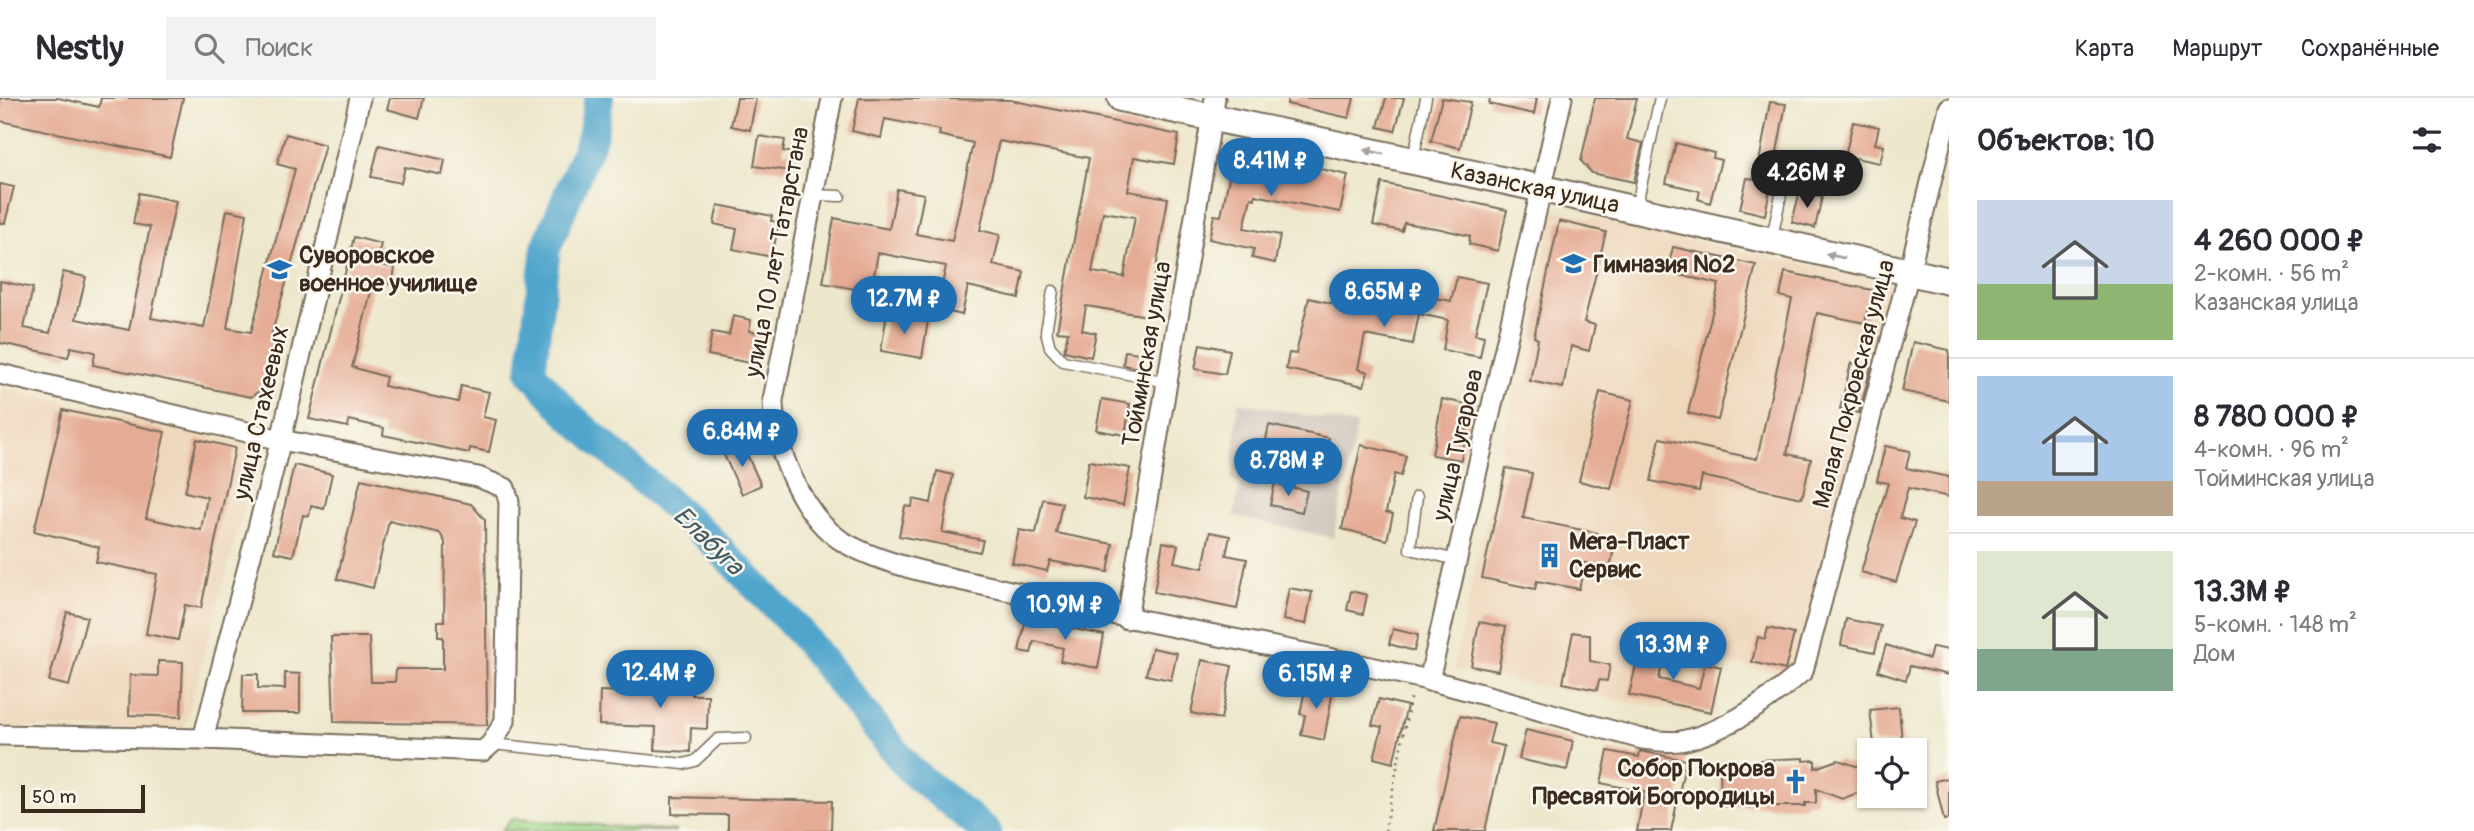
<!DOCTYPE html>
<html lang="ru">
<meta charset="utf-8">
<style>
body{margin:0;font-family:Pangolin,sans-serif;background:#f2f2f3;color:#2b2b33;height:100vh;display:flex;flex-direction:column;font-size:26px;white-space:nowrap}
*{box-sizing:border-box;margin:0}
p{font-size:23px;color:#7c7c81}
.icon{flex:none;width:38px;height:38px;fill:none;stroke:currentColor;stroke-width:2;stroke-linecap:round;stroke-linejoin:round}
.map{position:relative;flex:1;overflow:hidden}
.side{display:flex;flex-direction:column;background:#fff;width:525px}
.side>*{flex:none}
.buttons{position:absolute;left:1857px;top:640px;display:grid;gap:14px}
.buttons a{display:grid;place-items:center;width:70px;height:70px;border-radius:0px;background:#fff;box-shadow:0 2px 5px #0004;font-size:35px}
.scale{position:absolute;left:21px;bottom:18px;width:124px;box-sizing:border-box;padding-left:7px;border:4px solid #3b2a1e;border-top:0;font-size:19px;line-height:24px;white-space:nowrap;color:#3b2a1e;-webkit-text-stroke:5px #fbf7ec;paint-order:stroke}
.price{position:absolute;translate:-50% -60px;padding:0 16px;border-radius:24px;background:#1f6fb2;color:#fff;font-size:23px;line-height:46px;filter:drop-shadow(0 2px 4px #0008)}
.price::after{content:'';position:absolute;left:50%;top:42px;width:21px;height:16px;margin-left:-10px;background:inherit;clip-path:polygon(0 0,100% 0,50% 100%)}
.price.active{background:#222;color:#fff}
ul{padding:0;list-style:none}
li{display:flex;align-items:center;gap:21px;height:175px;padding:0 28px}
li+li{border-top:2px solid #e1e1e2}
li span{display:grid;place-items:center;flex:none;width:196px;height:140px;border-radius:0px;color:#555}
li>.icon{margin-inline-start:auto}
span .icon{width:84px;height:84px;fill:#fffc;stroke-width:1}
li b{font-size:30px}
h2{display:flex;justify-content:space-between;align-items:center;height:84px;padding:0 28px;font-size:30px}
header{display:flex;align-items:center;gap:42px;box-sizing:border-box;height:98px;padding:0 35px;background:#fff;border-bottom:2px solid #e1e1e2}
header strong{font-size:33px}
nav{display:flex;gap:38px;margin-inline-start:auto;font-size:24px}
.search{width:490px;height:63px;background:#f2f2f3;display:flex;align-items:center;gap:18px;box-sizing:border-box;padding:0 24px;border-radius:0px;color:#7c7c81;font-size:26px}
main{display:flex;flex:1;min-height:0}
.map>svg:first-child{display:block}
</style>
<header>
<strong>Nestly</strong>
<div class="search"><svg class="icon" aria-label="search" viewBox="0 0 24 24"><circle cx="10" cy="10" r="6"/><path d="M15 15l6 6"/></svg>Поиск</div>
<nav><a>Карта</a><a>Маршрут</a><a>Сохранённые</a></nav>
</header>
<main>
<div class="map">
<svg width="1949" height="733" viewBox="0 0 1949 733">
<rect width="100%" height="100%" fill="#fbf7ec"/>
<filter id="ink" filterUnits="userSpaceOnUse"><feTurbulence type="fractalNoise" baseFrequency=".0143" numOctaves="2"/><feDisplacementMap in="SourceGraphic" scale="14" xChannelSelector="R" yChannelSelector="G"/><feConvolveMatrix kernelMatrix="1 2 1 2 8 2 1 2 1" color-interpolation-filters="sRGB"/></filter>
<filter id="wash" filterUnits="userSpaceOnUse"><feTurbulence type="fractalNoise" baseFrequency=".00686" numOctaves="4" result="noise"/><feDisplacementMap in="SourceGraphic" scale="28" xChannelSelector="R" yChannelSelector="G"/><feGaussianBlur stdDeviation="1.57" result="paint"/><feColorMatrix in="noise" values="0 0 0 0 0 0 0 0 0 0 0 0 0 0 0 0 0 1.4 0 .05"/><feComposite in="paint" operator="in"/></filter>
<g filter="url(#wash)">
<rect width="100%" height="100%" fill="#ede7cc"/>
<!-- built -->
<g fill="#eed7bb">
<path d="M1554 112 1897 187 1794 577 1725 565 1713 619 1453 572Z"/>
<path d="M0 290 261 348 183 634 0 628Z"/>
</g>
<!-- industrial -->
<path fill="#ccc2b9" d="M1238 304 1357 327 1333 440 1234 418 1240 386 1232 381Z"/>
<!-- green -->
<path fill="#9dd78b" stroke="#6c8054" stroke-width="2" d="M512 721H513L677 733H501Z"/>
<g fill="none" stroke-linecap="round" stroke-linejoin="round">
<!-- river -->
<path stroke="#50a5cc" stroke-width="30" d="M599 0 592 39 546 150 531 274 569 317 707 438 798 532 910 672 986 733"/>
</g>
<g id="blocks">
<!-- building -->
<g fill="#e5ac95" fill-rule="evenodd">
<path d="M0 0H58L99 9 101 0H183L170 59 0 23Z"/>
<path d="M390 0H424L419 20 387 11Z"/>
<path d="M737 0H756L750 32 731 28Z"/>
<path d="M859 0 1010 2 1179 37 1174 66 1134 59 1128 93 1168 100 1148 218 1086 208 1082 232 1096 235 1091 259 1064 253 1068 234 1057 233 1089 60 999 43 980 132 1000 137 993 167 1024 174 1019 200 968 188 962 217 937 211 946 168 878 155 871 194 823 185 834 120 889 131 897 91 924 96 916 136 952 143 973 45 939 37 940 32 885 21 881 40 852 33ZM1103 114 1135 119 1124 179 1092 174Z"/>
<path d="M1288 0H1354L1349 20 1287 6Z"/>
<path d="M1386 0H1404L1395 33 1378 29Z"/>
<path d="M1442 0 1471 4 1460 50 1431 43Z"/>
<path d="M1490 0H1537L1534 16 1489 6Z"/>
<path d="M1595 0H1637L1627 41 1643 45 1634 84 1592 75 1581 63Z"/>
<path d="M1770 4 1786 6 1765 117 1740 111 1747 80 1756 81Z"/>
<path d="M1853 24 1879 29 1875 46 1884 48 1880 65 1845 58Z"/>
<path d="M286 36 325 47 271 238 275 239 262 291 251 299 93 267 95 254 71 249 68 259 0 245V183L33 190 24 230 50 235 63 174 86 179 76 221 129 232 150 129 133 126 139 95 176 103 151 220 204 230 227 112 247 116 227 230 251 234 295 71 277 66Z"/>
<path d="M759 38 785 42 783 53 793 55 790 73 754 68Z"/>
<path d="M1676 45 1714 55 1713 60 1721 62 1710 105 1698 101 1700 93 1666 85Z"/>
<path d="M379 47 445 62 442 77 405 69 401 85 371 79Z"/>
<path d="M1235 52 1348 77 1340 114 1255 97V101L1251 100 1244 130 1280 137 1275 165 1252 160 1254 151 1209 141 1214 117 1221 118Z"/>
<path d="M1382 85 1507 112 1498 153 1469 146 1470 138 1441 131 1404 125 1402 133 1373 127Z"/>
<path d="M0 86 14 89 5 125H0Z"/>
<path d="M1800 93 1822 99 1815 130 1792 124Z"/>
<path d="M718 107 772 118 771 123 779 124 772 159 733 151 737 131 714 126Z"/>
<path d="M1559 123 1606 134 1584 224 1595 227 1589 253 1571 248 1563 290 1530 283 1538 241 1534 239Z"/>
<path d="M354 139 381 146 376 166 395 170 392 186 374 182 352 269 386 279 384 288 458 304 461 288 489 294 483 319 496 322 489 354 470 350 469 355 383 337 384 330 349 322 348 329 309 321Z"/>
<path d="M1673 149 1756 167 1718 322 1688 315 1719 186 1667 174Z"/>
<path d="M1785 174 1877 193 1873 211 1868 210 1865 225 1817 215 1787 356 1811 361 1802 400 1702 378 1699 393 1651 383 1660 340 1757 361 1792 201 1780 198Z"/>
<path d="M1457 179 1487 185 1475 236 1484 238 1480 259 1443 252 1448 222 1419 216 1413 246 1365 237 1358 271 1368 274 1364 288 1286 271 1289 255 1296 256 1309 200 1391 219 1398 181 1424 186 1422 197 1451 203Z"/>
<path d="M887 215 928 222 922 260 881 253Z"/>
<path d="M733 218 751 222 749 233 761 235 756 266 708 257 712 234 729 237Z"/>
<path d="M1913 244 1949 252V303L1902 293Z"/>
<path d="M1200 246 1230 252 1225 276 1195 271Z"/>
<path d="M1125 253 1140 255 1138 270 1123 267Z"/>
<path d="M1851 265 1871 269 1859 315 1840 311Z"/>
<path d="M1600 294 1633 302 1611 391 1579 383Z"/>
<path d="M1102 301 1130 306 1125 337 1096 332Z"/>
<path d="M1442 301 1471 307 1461 362 1432 357Z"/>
<path d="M63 312 165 334 146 420 201 432 207 399 185 394 197 341 235 350 201 510 185 507 178 542 146 536 157 476 96 464 99 449 34 433Z"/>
<path d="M1269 327 1329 340 1323 369 1263 356Z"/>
<path d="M742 346 761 387 742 396 723 355Z"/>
<path d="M1361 347 1406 358 1401 378 1394 376 1386 414 1393 416 1387 442 1342 431Z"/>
<path d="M1885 348 1910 353 1906 370 1949 379V399L1908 390 1900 420 1915 424 1896 484 1861 474 1888 385 1877 383Z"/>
<path d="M1089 363 1130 370 1123 407 1083 399Z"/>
<path d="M294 367 332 376 324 411 311 408 309 418 303 417 293 458 274 454Z"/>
<path d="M1506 370 1532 375 1523 420 1597 435 1595 446 1614 450 1610 470 1585 465 1579 491 1537 483 1535 491 1482 480Z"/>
<path d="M937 373 953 377 942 434 983 442 980 454 899 438 905 408 912 409 913 401 931 405Z"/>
<path d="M361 381 471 406 485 422 487 627 334 624 331 539H369L371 584H395L396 571H443V539H438V523H444L445 444 440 435 389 423 373 490 337 481Z"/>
<path d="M1275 385 1307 393 1302 414 1270 407Z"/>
<path d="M1043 401 1062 405 1056 435 1113 446 1108 474 1050 463 1047 473 1012 465 1019 432 1036 435Z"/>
<path d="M1210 434 1230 438 1226 457 1247 461 1237 511 1154 494 1163 444 1178 447 1174 464 1203 470Z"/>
<path d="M1289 490 1312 494 1306 526 1283 522Z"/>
<path d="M1351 493 1367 497 1363 516 1347 512Z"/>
<path d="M67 514 87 519 69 588 49 583Z"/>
<path d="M1026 521 1104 537 1098 570 1060 563 1063 550 1034 543 1031 555 1019 553Z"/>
<path d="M1846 521 1881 528 1875 554 1841 547Z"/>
<path d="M1479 524 1506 529 1498 573 1471 568Z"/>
<path d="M1768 530 1794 536 1785 572 1752 564 1758 539 1765 541Z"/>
<path d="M1393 531 1418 537 1414 553 1389 546Z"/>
<path d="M1573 534 1590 537V563L1610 567 1607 583 1599 582 1597 592 1563 585Z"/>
<path d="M1653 536 1668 539 1659 581 1699 590 1705 565 1721 569 1711 614 1629 597 1637 563 1647 565Z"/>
<path d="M1886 547 1929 561 1932 549 1949 552V577L1910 568 1906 582 1878 573Z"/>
<path d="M1152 550 1177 555 1171 582 1146 577Z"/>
<path d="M1202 562 1232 568 1221 621 1191 615Z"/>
<path d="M158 563 183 564 181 619 129 617 130 577 158 578Z"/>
<path d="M658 573 693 574 692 597H708L707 631 691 630 690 654 655 652 656 629 599 627 600 593 657 595Z"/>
<path d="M285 575 300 576V615H242L243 576H258V590L285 591Z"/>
<path d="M1306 587 1333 592 1324 642 1301 637 1305 617 1300 616Z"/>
<path d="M1379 601 1407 608 1393 665 1374 660 1382 629 1372 627Z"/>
<path d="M1899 609 1902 644 1874 646 1870 612Z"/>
<path d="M1460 618 1494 625 1489 645 1504 648 1485 733H1434Z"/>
<path d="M1526 632 1573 643 1567 672 1519 661Z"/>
<path d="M1608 653 1639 659 1640 653 1645 654 1686 662 1671 733H1637L1644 694 1601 685Z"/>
<path d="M1804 660V663L1815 662V670L1838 662 1856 668H1869V694L1857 695 1842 701 1816 691V705H1805V708H1721L1720 668 1760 666V662Z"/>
<path d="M1949 680V721L1944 722 1935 683Z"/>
<path d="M672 699 832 703 831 733H728V717L672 716Z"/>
</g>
</g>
</g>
<g filter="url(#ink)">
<use href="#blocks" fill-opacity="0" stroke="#796c5b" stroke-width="2"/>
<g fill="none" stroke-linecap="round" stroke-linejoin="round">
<defs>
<g id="lane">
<path d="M1413 61 1426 0"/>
<path d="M813 97 840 98"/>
<path d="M1636 111 1660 0"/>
<path d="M1772 140 1788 62"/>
<path d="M1053 193 1046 233 1050 249 1063 263 1167 284"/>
<path d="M1417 399 1410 451 1457 462"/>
<path d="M492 646 684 666 695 663 718 641 746 640"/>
</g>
<g id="street">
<path d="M832 0 773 302C773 347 801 415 839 441 883 471 981 485 1036 499 1166 530 1298 551 1428 582 1500 600 1571 622 1642 641 1654 642 1669 645 1681 643 1726 634 1769 602 1803 573L1909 175 1949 10"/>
<path d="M0 276 281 342 478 379 505 390 509 404 505 623 491 646 483 653 203 641 0 637"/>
<path d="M1127 521 1215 0"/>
<path d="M1429 583 1562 0"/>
<path d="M203 641 281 342 360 0"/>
</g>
<path id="secondary" d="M1121 0 1543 91 1949 183"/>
</defs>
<!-- lane casing -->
<use href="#lane" stroke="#796c5b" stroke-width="13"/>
<!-- street casing -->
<use href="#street" stroke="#796c5b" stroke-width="23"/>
<!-- secondary casing -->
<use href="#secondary" stroke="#796c5b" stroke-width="30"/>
<!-- path -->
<path stroke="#796c5b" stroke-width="2.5" stroke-dasharray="2 5" stroke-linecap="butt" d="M1385 733 1411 596"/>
<!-- lane -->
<use href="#lane" stroke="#fff" stroke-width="10"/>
<!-- street -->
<use href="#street" stroke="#fff" stroke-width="19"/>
<!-- secondary -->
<use href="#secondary" stroke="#fff" stroke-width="26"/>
</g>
<!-- one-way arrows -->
<defs><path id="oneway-solid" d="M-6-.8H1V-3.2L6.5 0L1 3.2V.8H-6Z" transform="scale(1.75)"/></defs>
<g fill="#a79f9a">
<use href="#oneway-solid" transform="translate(1374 54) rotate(-168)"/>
<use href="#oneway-solid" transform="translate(1835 158) rotate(-167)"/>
</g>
</g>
<!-- icons -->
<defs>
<symbol id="school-bare" viewBox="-9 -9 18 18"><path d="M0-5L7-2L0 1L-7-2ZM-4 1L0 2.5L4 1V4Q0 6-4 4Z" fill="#1f6fb2" stroke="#fbf7ec" stroke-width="2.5" paint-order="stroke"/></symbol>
<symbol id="university-bare" viewBox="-9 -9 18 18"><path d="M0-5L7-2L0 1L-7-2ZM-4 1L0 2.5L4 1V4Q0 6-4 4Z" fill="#1f6fb2" stroke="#fbf7ec" stroke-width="2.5" paint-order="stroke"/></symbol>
<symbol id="building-bare" viewBox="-9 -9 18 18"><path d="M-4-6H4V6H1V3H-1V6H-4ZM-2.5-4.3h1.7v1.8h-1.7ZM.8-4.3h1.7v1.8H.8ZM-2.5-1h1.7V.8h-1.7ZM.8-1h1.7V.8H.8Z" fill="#1f6fb2" stroke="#fbf7ec" stroke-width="2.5" paint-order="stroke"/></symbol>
<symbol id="church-bare" viewBox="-9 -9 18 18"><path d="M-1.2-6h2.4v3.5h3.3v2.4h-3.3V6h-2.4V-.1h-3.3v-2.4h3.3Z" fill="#1f6fb2" stroke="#fbf7ec" stroke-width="2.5" paint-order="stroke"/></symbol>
</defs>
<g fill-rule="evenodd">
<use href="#school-bare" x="1556" y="148" width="35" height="35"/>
<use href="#university-bare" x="262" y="154" width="35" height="35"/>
<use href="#building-bare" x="1532" y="440" width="35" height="35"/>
<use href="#church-bare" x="1778" y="666" width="35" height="35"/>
</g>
<g text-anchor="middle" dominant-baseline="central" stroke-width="5" stroke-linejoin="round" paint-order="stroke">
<!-- street labels -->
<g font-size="24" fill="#3b2a1e" stroke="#fbf7ec">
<text transform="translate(1535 90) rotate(12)">Казанская улица</text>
<text transform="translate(777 154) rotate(-79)">улица 10 лет Татарстана</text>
<text transform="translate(1147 256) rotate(-80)">Тойминская улица</text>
<text transform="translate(1854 286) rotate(-75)">Малая Покровская улица</text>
<text transform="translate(261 315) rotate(-77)">улица Стахеевых</text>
<text transform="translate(1458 347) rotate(-77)">улица Тугарова</text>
</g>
<!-- poi labels -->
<g font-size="24" font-weight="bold" fill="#3b2a1e" stroke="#fbf7ec" text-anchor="start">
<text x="299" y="157">Суворовское<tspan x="299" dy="28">военное училище</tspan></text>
<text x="1593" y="166">Гимназия №2</text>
<text x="1569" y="443">Мега-Пласт<tspan x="1569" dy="28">Сервис</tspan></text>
<text x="1775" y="670" text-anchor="end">Собор Покрова<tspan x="1775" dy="28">Пресвятой Богородицы</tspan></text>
</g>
<!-- water labels -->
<g font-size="26" font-style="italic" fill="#435b64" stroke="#fbf7ec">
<text transform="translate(708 443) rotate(44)">Елабуга</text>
</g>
</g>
</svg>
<div class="buttons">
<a><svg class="icon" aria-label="locate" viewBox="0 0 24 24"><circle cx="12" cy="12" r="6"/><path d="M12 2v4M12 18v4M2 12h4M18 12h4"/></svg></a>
</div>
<div class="scale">50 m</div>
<b class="price" style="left:1271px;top:100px">8.41M ₽</b>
<b class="price active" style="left:1807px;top:112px">4.26M ₽</b>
<b class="price" style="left:1384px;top:231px">8.65M ₽</b>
<b class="price" style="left:904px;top:238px">12.7M ₽</b>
<b class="price" style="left:742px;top:371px">6.84M ₽</b>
<b class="price" style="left:1288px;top:400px">8.78M ₽</b>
<b class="price" style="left:1065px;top:544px">10.9M ₽</b>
<b class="price" style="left:1673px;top:584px">13.3M ₽</b>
<b class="price" style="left:660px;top:612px">12.4M ₽</b>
<b class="price" style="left:1316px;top:613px">6.15M ₽</b>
</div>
<section class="side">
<h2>Объектов: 10<svg class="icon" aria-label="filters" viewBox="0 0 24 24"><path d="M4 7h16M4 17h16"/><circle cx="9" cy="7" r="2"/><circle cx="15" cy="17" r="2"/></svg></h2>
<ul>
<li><span style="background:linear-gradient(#c9d6e8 60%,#8fb573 0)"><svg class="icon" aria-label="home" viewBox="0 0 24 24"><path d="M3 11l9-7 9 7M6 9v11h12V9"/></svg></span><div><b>4 260 000 ₽</b><p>2-комн. · 56 m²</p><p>Казанская улица</p></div></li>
<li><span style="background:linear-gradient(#a9c7e8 75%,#b9a48a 0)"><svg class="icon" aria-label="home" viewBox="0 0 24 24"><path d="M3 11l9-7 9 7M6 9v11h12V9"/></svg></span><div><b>8 780 000 ₽</b><p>4-комн. · 96 m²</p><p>Тойминская улица</p></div></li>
<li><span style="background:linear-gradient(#dfe7d0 70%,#7fa58c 0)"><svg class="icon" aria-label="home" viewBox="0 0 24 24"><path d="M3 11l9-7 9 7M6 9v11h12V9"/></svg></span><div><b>13.3M ₽</b><p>5-комн. · 148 m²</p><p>Дом</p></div></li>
</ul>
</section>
</main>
